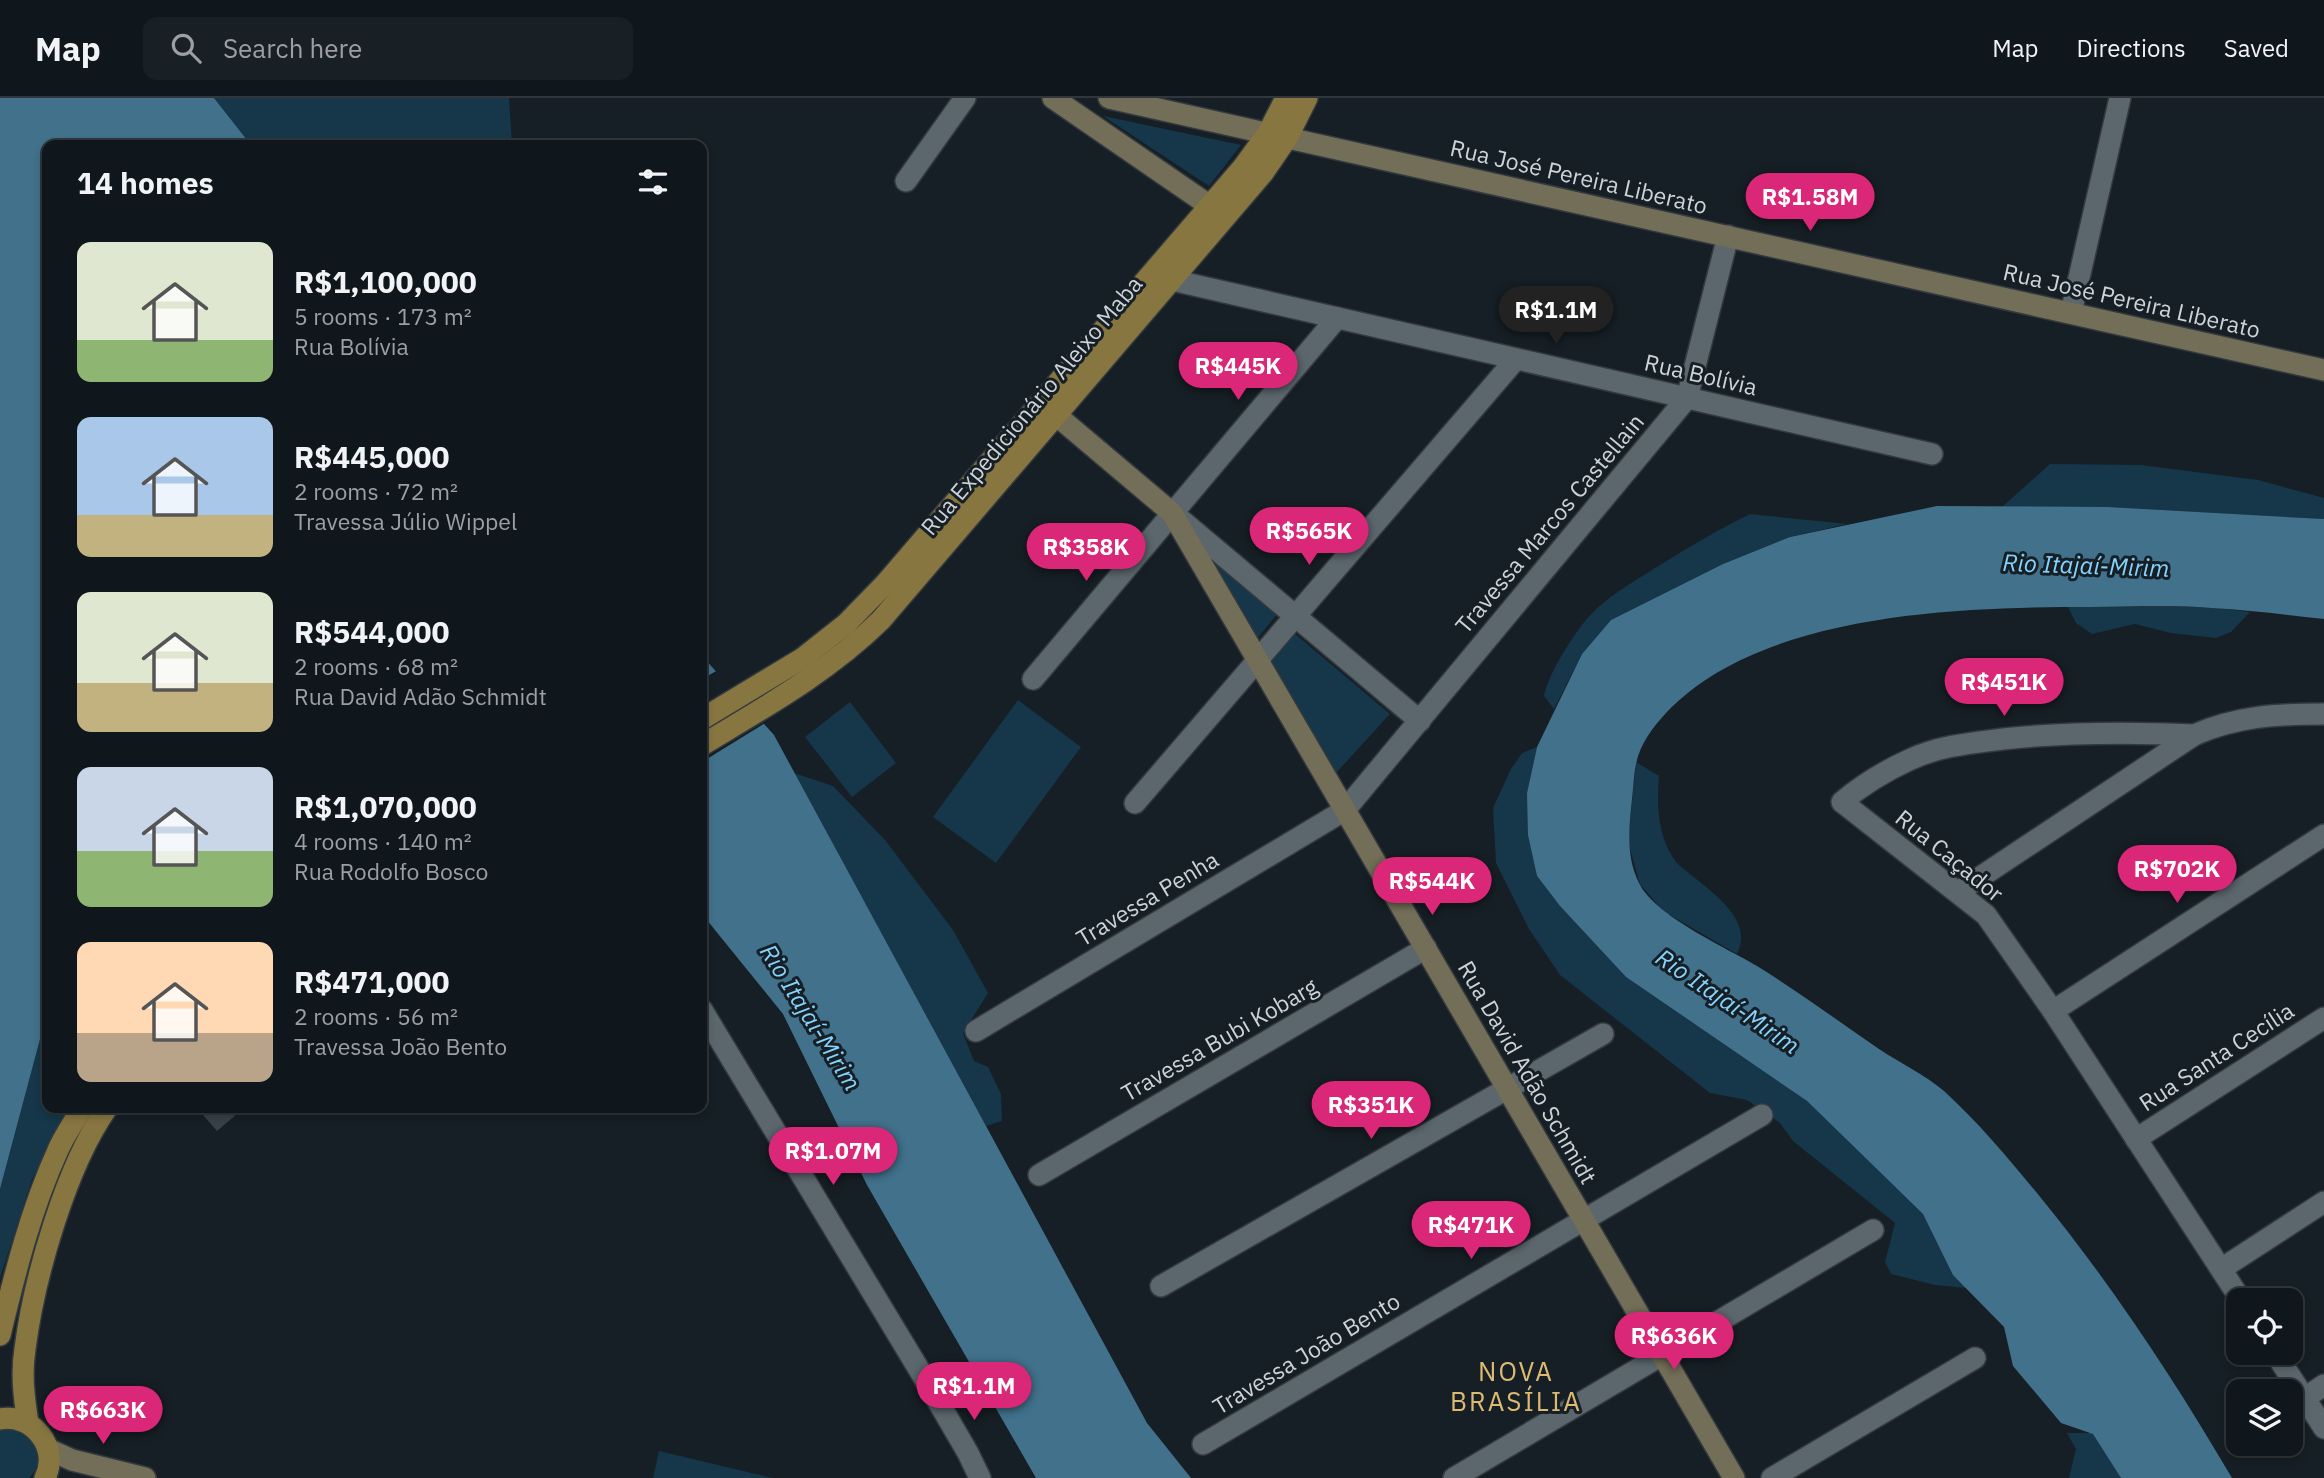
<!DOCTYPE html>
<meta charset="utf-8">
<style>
body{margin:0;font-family:"IBM Plex Sans",sans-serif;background:#192025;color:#f1f3f6;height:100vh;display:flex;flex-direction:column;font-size:26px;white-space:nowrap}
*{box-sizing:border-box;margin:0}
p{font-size:23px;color:#9c9fa3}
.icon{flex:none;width:38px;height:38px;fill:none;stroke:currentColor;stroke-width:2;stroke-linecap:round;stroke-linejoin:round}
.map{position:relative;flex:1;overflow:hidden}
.sheet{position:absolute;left:42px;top:42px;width:665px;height:973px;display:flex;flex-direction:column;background:#10171c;border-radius:14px;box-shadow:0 4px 10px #0003,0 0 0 2px #30363b}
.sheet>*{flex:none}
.fabs{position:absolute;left:2226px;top:1190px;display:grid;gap:14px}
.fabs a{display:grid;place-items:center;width:77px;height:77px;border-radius:14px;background:#10171c;box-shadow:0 4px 10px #0003,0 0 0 2px #30363b;font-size:35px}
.price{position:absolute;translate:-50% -60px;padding:0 16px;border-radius:24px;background:#db2777;color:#fff;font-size:23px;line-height:46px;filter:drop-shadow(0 2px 4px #0008)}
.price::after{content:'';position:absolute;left:50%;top:42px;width:21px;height:16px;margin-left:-10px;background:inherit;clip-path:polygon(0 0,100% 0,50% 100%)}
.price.selected{background:#222;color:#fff}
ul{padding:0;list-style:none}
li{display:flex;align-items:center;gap:21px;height:175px;padding:0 35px}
li span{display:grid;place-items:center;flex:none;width:196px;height:140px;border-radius:14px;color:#555}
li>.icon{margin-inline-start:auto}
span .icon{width:84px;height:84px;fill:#fffc;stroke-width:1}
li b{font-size:30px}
h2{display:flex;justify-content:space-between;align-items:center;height:84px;padding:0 35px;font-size:30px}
header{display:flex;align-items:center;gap:42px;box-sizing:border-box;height:98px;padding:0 35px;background:#10171c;border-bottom:2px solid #30363b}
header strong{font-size:33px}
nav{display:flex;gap:38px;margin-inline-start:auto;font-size:24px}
.search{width:490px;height:63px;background:#192025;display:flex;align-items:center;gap:18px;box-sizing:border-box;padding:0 24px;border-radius:14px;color:#9c9fa3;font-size:26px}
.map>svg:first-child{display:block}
</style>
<header>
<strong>Map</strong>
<div class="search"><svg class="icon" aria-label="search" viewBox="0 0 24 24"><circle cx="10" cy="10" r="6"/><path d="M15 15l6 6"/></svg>Search here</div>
<nav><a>Map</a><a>Directions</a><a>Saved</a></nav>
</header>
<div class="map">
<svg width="2324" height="1380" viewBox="0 0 2324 1380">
<rect width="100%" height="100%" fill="#161f25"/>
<!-- green -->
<g fill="#153749">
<path d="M214 0H509L512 47H251Z"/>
<path d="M1103 18 1241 47 1209 88Z"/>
<path d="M2050 366 2141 367 2258 382 2324 400V421L2108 409H2002Z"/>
<path d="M1750 416 1847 426 1790 439 1723 466 1611 522 1582 556 1554 611 1544 598C1549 575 1571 540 1586 522 1604 500 1632 485 1655 470 1686 451 1717 432 1750 416Z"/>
<path d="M1202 451 1278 515 1256 542Z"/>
<path d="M2068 509H2209L2250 514 2231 534 2216 540 2171 535 2135 526 2092 536 2076 525Z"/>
<path d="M1294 535 1390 616 1336 675 1268 564Z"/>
<path d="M1018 602 1081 649 996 765 933 719Z"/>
<path d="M850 604 896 665 852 699 805 639Z"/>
<path d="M1537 649 1527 695 1537 778 1560 808 1626 879 1807 1003 1923 1116 1967 1190 1935 1187 1891 1176 1885 1164 1895 1125 1793 1043 1780 1025 1747 1002 1710 995 1560 877 1529 831 1496 765 1493 710 1511 671 1522 655Z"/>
<path d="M1636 664 1659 678C1657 707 1657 735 1674 761 1677 767 1685 771 1690 776 1712 794 1755 823 1737 856L1663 813 1640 786 1628 744Z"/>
<path d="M794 675 833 688 885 742 953 832 988 895 963 935 974 963 988 969 1001 996 1002 1023 986 1028Z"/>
<path d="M47 915V1010H68L32 1081 0 1180V1091Z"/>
<path d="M8 1330 28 1335C38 1352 44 1364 29 1380H0V1333Z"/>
<path d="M2067 1335H2093L2121 1380H2069L2076 1351Z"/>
<path d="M659 1353 772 1380H653Z"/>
</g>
<!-- water -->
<g fill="#41718b">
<path d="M0 0H214L251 47H47V915L0 1091Z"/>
<path d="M1937 408 2108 409 2324 421V521C2287 517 2250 512 2212 510 2172 507 2131 509 2091 509 1962 509 1761 514 1666 615 1653 629 1640 646 1636 666 1634 674 1634 683 1633 691 1630 724 1624 754 1639 785 1655 818 1725 849 1757 868 1799 894 1838 923 1879 951 1900 965 1924 976 1944 993 1978 1024 2008 1060 2037 1095 2110 1184 2174 1281 2232 1380H2121L2093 1336 2061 1325 2013 1268 2004 1229 1953 1177 1923 1116 1807 1003 1626 879 1560 808 1537 778 1528 737 1527 695 1537 649 1582 556 1611 522 1723 466 1790 439Z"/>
<path d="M702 558 774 637 1147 1325 1191 1380H1036L867 1087 783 916 702 816Z"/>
</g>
<!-- pier -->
<path fill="#161f25" d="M718 572 767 624 702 664V581Z"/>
<!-- building -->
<path fill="#374147" d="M197 1010H244L217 1033Z"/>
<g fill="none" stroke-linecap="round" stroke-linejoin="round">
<defs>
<g id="minor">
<path d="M906 83 965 0"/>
<path d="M1172 182 1932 356"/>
<path d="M2071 215 2120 0"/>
<path d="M1174 416 1420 623"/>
<path d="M1033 581 1337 220"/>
<path d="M2194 637C2130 634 2067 634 2003 641 1971 645 1938 648 1909 662 1885 673 1862 687 1842 704L1986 817 2053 913 2241 1202"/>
<path d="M1135 705 1516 261"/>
<path d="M1958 794 2194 637C2237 618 2277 616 2324 616"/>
<path d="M702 912 929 1288 968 1355 980 1380"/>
<path d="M2053 913 2324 737"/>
<path d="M976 933 1345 712 1687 300 1728 138"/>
<path d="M2136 1041 2324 920"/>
<path d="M1039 1077 1426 850"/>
<path d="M2221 1171 2324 1104"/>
<path d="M1161 1188 1603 936"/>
<path d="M2275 1255 2324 1330"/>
<path d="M2305 1300 2324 1287"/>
<path d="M1203 1346 1762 1017"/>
<path d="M1454 1380 1873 1132"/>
<path d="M1772 1380 1975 1260"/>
</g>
<g id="secondary">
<path d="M1053 0 1210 108"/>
<path d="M1109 0 2324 272"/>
<path d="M1043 306 1172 415 1734 1380"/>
<path d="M48 1351 72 1362 145 1380"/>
</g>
<g id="primary">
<path d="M702 621 803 560 846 526 885 486 1244 68 1268 35 1286 0"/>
<path d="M702 647C765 609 828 574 881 522L1263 75 1287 40 1307 0"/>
<path d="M0 1237C15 1175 31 1111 58 1052 64 1038 74 1024 82 1010"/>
<path d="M0 1321C33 1315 60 1350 45 1380"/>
<path d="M28 1325C24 1300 21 1276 25 1251 34 1180 66 1068 107 1010"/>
</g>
</defs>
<!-- minor casing -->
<use href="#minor" stroke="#33393e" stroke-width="24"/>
<!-- secondary casing -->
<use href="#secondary" stroke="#33393e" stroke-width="24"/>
<!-- primary casing -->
<use href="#primary" stroke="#33393e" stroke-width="24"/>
<!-- minor -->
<use href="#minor" stroke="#5b666d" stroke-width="21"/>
<!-- secondary -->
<use href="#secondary" stroke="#726e57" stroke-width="21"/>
<!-- primary -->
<use href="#primary" stroke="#887641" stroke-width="21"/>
</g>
<g text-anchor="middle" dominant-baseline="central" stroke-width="6" stroke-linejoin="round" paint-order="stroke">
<!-- street labels -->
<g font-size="23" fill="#cdd3d7" stroke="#161f25">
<text transform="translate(1579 78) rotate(13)">Rua José Pereira Liberato</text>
<text transform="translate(2132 202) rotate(13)">Rua José Pereira Liberato</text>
<text transform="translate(1701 276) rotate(13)">Rua Bolívia</text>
<text transform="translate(1031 307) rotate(-50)">Rua Expedicionário Aleixo Maba</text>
<text transform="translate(1549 425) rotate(-50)">Travessa Marcos Castellain</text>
<text transform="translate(1950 757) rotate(39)">Rua Caçador</text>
<text transform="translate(1147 800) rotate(-31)">Travessa Penha</text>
<text transform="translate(1219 941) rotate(-30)">Travessa Bubi Kobarg</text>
<text transform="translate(2216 958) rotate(-33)">Rua Santa Cecília</text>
<text transform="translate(1528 974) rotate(60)">Rua David Adão Schmidt</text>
<text transform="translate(1306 1255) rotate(-31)">Travessa João Bento</text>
</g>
<!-- water labels -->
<g font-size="24" font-style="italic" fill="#85d3fc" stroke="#161f25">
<text transform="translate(2086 467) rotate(2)">Rio Itajaí-Mirim</text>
<text transform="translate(1728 903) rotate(34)">Rio Itajaí-Mirim</text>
<text transform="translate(811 919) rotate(58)">Rio Itajaí-Mirim</text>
</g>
<!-- quarter labels -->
<g font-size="26" letter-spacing="2" fill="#ddba71" stroke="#161f25">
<text x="1516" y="1273">NOVA<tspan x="1516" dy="30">BRASÍLIA</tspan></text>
</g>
</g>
</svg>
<div class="fabs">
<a><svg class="icon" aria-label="locate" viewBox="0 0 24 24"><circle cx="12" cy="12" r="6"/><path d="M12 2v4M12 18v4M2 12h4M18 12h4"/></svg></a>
<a><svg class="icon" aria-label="layers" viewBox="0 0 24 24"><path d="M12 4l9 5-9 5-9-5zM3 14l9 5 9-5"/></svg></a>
</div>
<b class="price" style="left:1810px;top:135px">R$1.58M</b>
<b class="price selected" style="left:1556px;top:248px">R$1.1M</b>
<b class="price" style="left:1238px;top:304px">R$445K</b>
<b class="price" style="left:1309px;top:469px">R$565K</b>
<b class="price" style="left:1086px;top:485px">R$358K</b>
<b class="price" style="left:2004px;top:620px">R$451K</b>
<b class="price" style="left:2177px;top:807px">R$702K</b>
<b class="price" style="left:1432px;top:819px">R$544K</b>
<b class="price" style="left:1371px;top:1043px">R$351K</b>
<b class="price" style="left:833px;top:1089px">R$1.07M</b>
<b class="price" style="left:1471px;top:1163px">R$471K</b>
<b class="price" style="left:1674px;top:1274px">R$636K</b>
<b class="price" style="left:974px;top:1324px">R$1.1M</b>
<b class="price" style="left:103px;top:1348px">R$663K</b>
<section class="sheet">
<h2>14 homes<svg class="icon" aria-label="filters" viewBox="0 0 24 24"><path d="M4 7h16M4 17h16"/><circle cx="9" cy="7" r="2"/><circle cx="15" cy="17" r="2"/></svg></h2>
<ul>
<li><span style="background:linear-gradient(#dfe7d0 70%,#8fb573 0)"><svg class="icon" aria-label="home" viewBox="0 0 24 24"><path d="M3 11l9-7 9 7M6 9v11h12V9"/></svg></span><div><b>R$1,100,000</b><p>5 rooms · 173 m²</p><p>Rua Bolívia</p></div></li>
<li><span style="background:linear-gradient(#a9c7e8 70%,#c2b280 0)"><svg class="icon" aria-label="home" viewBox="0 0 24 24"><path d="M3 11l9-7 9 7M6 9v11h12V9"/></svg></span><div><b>R$445,000</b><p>2 rooms · 72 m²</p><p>Travessa Júlio Wippel</p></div></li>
<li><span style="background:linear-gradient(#dfe7d0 65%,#c2b280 0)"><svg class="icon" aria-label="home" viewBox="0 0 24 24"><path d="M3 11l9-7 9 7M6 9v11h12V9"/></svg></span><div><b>R$544,000</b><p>2 rooms · 68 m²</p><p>Rua David Adão Schmidt</p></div></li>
<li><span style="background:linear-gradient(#c9d6e8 60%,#8fb573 0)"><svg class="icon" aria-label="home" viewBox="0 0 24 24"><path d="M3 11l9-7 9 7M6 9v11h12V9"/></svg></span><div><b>R$1,070,000</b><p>4 rooms · 140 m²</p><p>Rua Rodolfo Bosco</p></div></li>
<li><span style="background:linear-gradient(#ffd9b3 65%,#b9a48a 0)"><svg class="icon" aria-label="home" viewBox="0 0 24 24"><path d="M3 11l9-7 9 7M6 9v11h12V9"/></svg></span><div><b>R$471,000</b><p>2 rooms · 56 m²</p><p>Travessa João Bento</p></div></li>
</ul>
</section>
</div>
